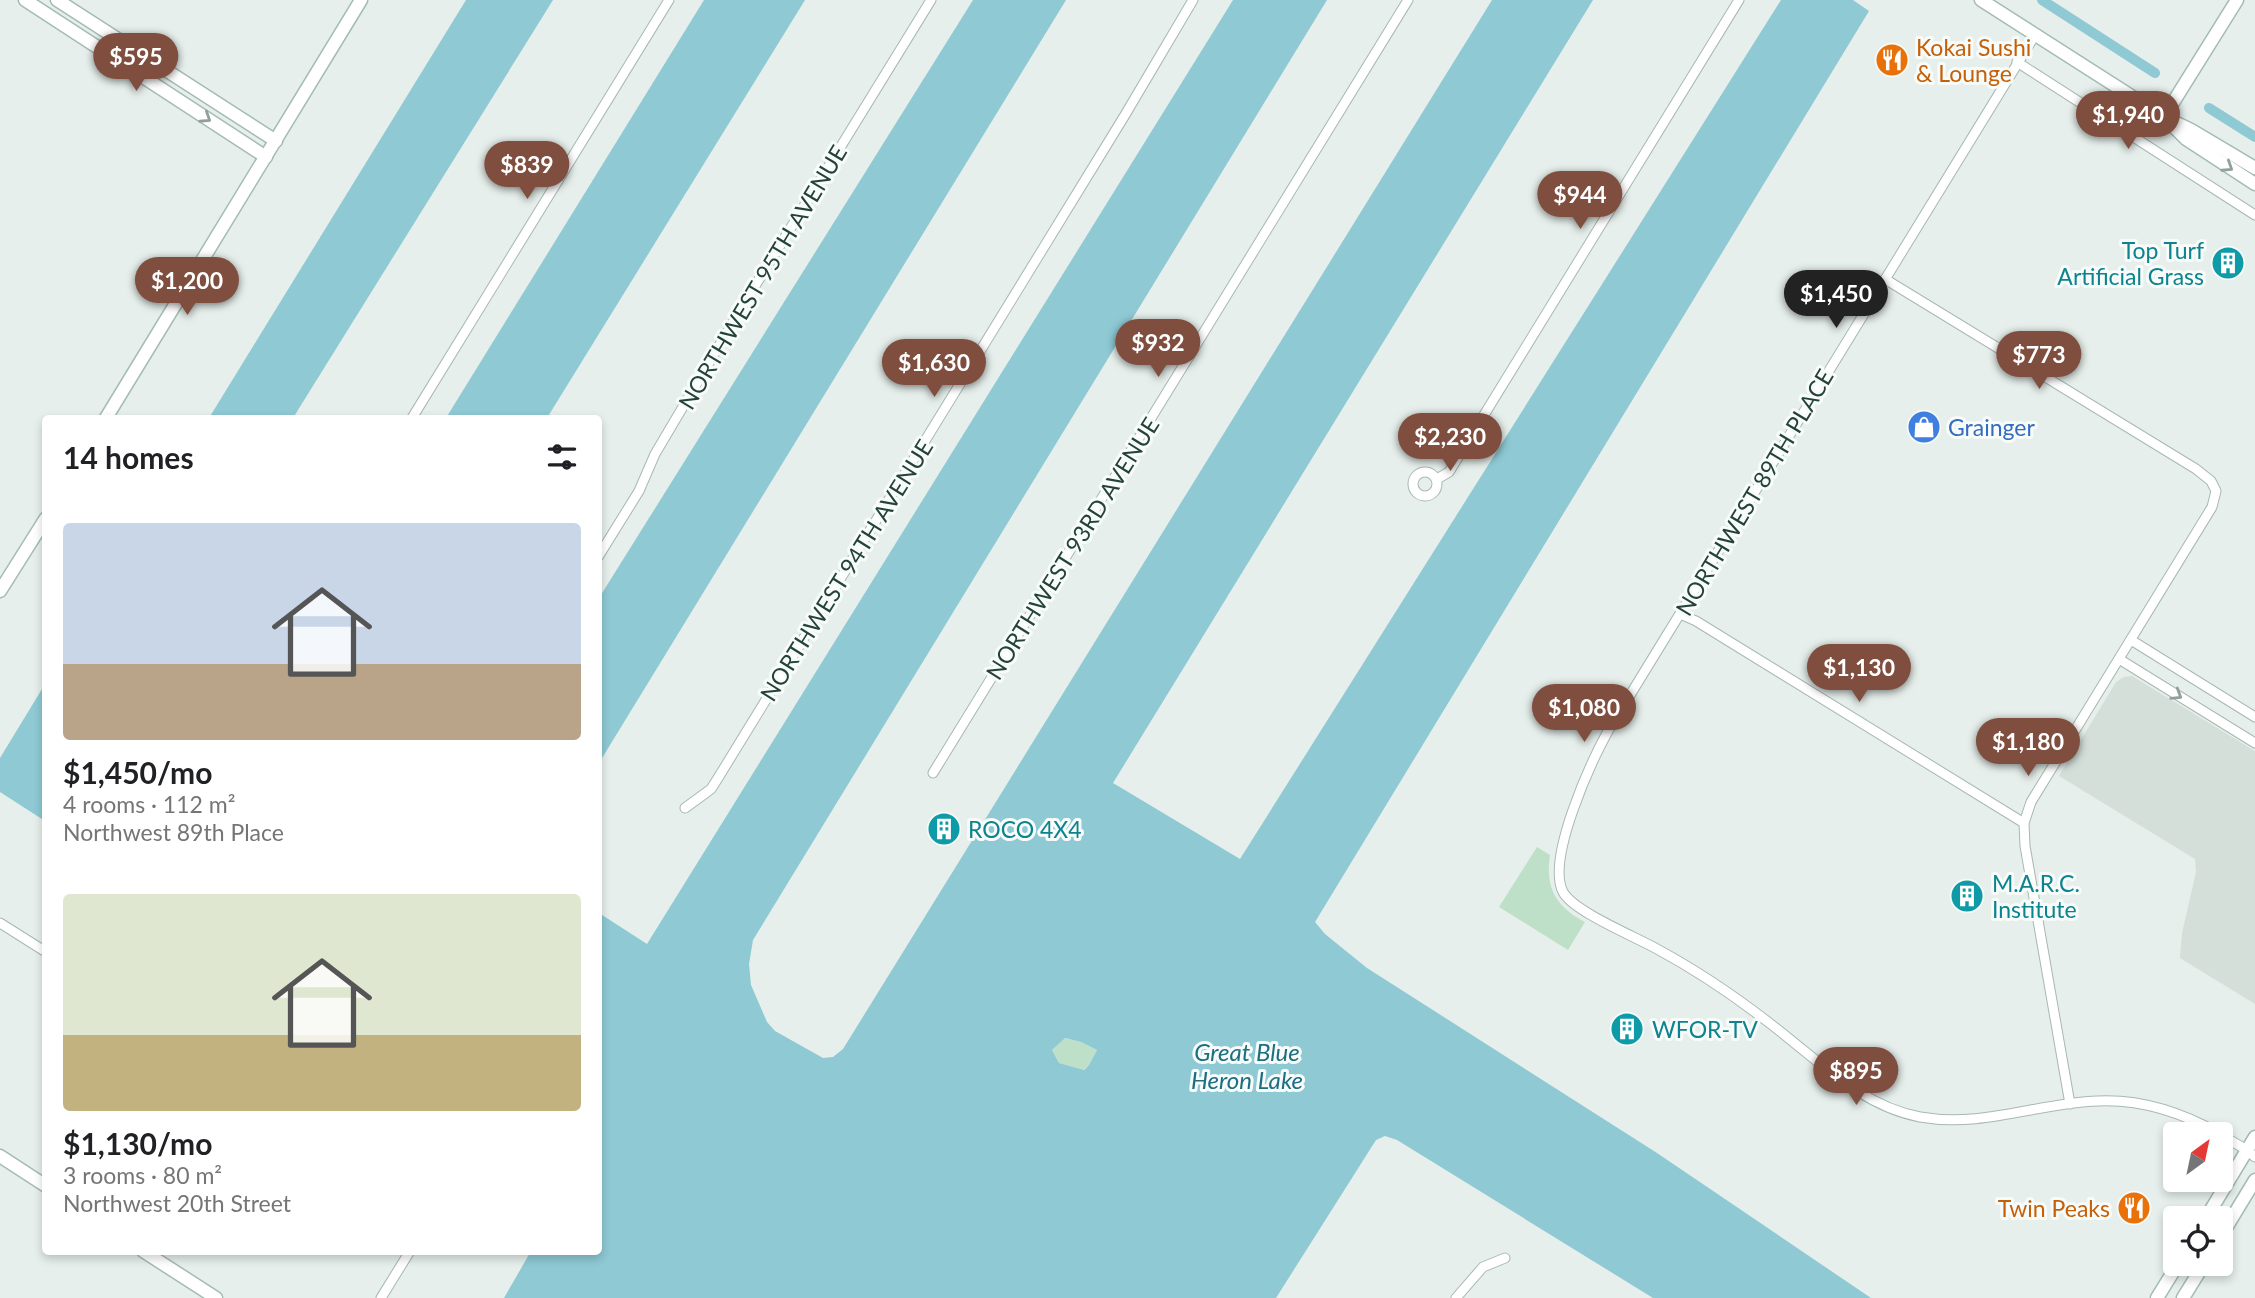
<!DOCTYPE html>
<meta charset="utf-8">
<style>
body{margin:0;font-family:Lato,sans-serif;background:#f6f6f6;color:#202124;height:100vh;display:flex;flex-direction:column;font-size:26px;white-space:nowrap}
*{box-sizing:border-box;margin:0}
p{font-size:23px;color:#757577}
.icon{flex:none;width:38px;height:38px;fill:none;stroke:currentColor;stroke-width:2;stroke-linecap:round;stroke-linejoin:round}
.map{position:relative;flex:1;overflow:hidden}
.side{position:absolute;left:42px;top:415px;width:560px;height:840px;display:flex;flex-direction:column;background:#fff;border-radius:7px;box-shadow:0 4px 10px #0003}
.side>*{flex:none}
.needle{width:46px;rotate:33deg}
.buttons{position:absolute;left:2163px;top:1122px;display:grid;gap:14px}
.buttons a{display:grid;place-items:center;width:70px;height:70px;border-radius:7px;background:#fff;box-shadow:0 4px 10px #0003;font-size:35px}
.price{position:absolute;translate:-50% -60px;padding:0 16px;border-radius:24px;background:#7f4e3f;color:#fff;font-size:23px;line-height:46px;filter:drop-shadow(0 2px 4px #0008)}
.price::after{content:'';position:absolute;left:50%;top:42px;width:21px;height:16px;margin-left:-10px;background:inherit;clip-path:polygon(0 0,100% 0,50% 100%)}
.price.on{background:#222;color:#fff}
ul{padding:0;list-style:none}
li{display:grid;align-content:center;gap:14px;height:371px;padding:0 21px}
li span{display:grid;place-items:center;height:217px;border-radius:7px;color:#555}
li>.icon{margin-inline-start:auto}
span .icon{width:126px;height:126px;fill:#fffc;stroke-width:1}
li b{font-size:30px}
h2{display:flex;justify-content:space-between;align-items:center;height:84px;padding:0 21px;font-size:30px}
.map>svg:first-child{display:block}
</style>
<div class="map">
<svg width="2255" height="1298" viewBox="0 0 2255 1298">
<rect width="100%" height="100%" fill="#e6efeb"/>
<!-- built -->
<path fill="#d4dfda" d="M2132 676 2255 751V1004L2180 958 2182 933 2196 872 2195 859 2059 776 2116 682 2124 677Z"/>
<!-- green -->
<g fill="#bfe0c8">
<path d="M1537 847 1550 855C1545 888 1556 907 1585 922L1568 950 1499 907Z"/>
<path d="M1064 1038 1081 1042 1097 1050 1089 1065 1083 1070 1059 1063 1052 1050Z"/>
</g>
<!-- water -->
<g fill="#8ec9d4" fill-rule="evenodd">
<path d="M466 0H553L293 418H209Z"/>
<path d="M704 0H805L547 418H446Z"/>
<path d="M973 0H1066L599 763V598Z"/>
<path d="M1233 0H1327L753 940 749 964 751 985 767 1022 775 1031 823 1058 833 1057 843 1049 1492 0H1593L1113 783 1240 859 1781 0H1853L1869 11 1315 922 1325 934 1367 968 1657 1153 1871 1298H1653L1397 1140 1385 1136 1376 1140 1276 1298H504L531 1251H598L599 913 647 944ZM1065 1038 1081 1042 1097 1050 1089 1065 1084 1070 1059 1063 1052 1050Z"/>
<path d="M45 684 46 821H45L0 792V758Z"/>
</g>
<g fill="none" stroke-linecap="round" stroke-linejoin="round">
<!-- canal -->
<g stroke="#8ec9d4" stroke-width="10">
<path d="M2042 0 2155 73"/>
<path d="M2209 108 2255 137"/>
</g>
<defs>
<g id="street">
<path d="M2035 35 1608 731C1591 762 1546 859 1563 892 1574 912 1636 937 1657 949 1698 971 1736 997 1772 1025 1818 1060 1861 1106 1920 1117 1983 1128 2037 1103 2098 1101 2141 1099 2183 1113 2220 1134"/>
<path d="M2017 62 2255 215"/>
<path d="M1885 279 2196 469 2211 481 2216 491 2212 507 2031 802 2024 823 2025 846 2070 1104"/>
<path d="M412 418 669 0"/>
<circle cx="1425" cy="484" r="12"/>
<path d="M1437 479 1449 472 1739 0"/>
<path d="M598 557 639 491 655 454 742 307 931 0"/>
<path d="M1680 614 1696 621 2024 823"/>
<path d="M2131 640 2255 717"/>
<path d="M2119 659 2255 743"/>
<path d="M933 773 1408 0"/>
<path d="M685 808 711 789 718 778 1125 115 1193 0"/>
<path d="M0 923 46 952"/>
<path d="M2221 1135 2247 1150 2255 1157"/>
<path d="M381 1298 410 1251"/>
<path d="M1456 1298 1483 1267 1505 1258"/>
</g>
<g id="secondary">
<path d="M25 0 266 157"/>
<path d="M57 0 276 141"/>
<path d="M1981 0 2164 117 2191 130 2255 168"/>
<path d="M2164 117 2237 0"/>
<path d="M2172 125 2186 139 2255 184"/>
<path d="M106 418 361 0"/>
<path d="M0 591 46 518"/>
<path d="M0 1156 46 1186"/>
<path d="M2206 1218 2255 1137"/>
<path d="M2221 1236 2255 1180"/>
<path d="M143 1251 216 1298"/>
<path d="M2157 1298 2178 1264"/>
<path d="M2183 1298 2204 1264"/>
</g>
</defs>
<!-- street casing -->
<use href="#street" stroke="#a8b8b2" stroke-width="11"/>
<!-- secondary casing -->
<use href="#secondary" stroke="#a4bbb3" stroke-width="15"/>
<!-- street -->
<use href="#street" stroke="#fff" stroke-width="9"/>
<!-- secondary -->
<use href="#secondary" stroke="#fff" stroke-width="12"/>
</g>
<!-- one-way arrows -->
<defs><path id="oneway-chevron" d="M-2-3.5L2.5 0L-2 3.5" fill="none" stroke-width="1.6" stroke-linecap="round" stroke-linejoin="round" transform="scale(1.75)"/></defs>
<g stroke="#92a09c">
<use href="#oneway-chevron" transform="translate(206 118) rotate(33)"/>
<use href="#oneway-chevron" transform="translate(2228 167) rotate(33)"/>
<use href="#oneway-chevron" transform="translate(2177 695) rotate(32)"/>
</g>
<!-- icons -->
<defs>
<symbol id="restaurant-disc" viewBox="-11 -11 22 22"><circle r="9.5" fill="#e8710a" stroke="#f7fbf9"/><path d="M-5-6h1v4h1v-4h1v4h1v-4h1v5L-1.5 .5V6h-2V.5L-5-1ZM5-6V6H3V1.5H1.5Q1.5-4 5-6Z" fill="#fff"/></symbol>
<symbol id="building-disc" viewBox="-11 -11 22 22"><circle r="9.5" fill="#0f9aa8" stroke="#f7fbf9"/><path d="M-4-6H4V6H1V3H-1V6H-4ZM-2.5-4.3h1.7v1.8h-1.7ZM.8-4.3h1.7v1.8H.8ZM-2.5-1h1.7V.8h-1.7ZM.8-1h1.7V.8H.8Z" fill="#fff"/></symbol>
<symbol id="shop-disc" viewBox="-11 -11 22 22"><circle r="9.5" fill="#3f7fe0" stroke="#f7fbf9"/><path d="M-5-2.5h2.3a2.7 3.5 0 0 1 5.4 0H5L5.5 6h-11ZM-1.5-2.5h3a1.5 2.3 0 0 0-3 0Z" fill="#fff"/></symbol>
</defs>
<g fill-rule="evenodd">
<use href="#restaurant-disc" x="1873" y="41" width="38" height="38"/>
<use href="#building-disc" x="2209" y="244" width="38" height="38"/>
<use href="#shop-disc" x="1905" y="408" width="38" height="38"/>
<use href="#building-disc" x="925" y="810" width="38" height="38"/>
<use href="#building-disc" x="1948" y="877" width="38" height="38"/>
<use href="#building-disc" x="1608" y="1010" width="38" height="38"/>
<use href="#restaurant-disc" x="2115" y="1189" width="38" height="38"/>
</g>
<g text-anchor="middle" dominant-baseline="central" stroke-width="6" stroke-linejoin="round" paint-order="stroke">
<!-- food labels -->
<g font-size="23" fill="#c56008" stroke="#f7fbf9" text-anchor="start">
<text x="1916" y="47">Kokai Sushi<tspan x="1916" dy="26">&amp; Lounge</tspan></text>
<text x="2110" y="1208" text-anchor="end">Twin Peaks</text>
</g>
<!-- culture labels -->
<g font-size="23" fill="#0d838f" stroke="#f7fbf9" text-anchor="start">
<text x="2204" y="250" text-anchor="end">Top Turf<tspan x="2204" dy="26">Artificial Grass</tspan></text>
<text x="968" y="829">ROCO 4X4</text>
<text x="1992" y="883">M.A.R.C.<tspan x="1992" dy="26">Institute</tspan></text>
<text x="1652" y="1029">WFOR-TV</text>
</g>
<!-- street labels -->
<g font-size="23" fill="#24423a" stroke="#f7fbf9">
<text transform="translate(762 277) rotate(-59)">NORTHWEST 95TH AVENUE</text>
<text transform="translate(1754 492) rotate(-59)">NORTHWEST 89TH PLACE</text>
<text transform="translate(1072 548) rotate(-58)">NORTHWEST 93RD AVENUE</text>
<text transform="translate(846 570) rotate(-58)">NORTHWEST 94TH AVENUE</text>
</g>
<!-- shop labels -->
<g font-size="23" fill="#366cbe" stroke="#f7fbf9" text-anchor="start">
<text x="1948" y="427">Grainger</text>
</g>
<!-- water labels -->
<g font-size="24" font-style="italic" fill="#1c6f80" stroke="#f7fbf9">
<text x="1247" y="1051">Great Blue<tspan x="1247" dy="28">Heron Lake</tspan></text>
</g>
</g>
</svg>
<div class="buttons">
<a><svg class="needle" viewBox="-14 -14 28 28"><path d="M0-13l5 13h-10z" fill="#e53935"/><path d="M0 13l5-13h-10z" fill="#757577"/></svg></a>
<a><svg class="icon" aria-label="locate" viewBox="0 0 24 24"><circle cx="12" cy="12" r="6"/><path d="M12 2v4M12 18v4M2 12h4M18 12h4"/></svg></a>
</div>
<b class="price" style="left:136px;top:93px">$595</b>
<b class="price" style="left:2128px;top:151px">$1,940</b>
<b class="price" style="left:527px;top:201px">$839</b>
<b class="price" style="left:1580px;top:231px">$944</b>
<b class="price" style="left:187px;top:317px">$1,200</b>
<b class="price on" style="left:1836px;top:330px">$1,450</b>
<b class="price" style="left:1158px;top:379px">$932</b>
<b class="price" style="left:2039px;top:391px">$773</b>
<b class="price" style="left:934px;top:399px">$1,630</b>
<b class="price" style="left:1450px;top:473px">$2,230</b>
<b class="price" style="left:1859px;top:704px">$1,130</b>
<b class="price" style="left:1584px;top:744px">$1,080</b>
<b class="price" style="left:2028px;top:778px">$1,180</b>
<b class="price" style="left:1856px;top:1107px">$895</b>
<section class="side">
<h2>14 homes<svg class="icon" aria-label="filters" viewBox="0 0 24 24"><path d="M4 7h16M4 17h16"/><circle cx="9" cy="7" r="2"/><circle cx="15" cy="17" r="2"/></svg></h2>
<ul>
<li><span style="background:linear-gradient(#c9d6e8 65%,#b9a48a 0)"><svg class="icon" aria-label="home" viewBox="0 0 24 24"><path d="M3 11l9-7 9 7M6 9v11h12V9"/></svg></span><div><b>$1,450/mo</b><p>4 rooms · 112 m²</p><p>Northwest 89th Place</p></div></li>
<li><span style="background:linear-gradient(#dfe7d0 65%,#c2b280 0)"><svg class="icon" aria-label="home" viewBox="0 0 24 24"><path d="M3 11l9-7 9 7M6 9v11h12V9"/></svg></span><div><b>$1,130/mo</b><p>3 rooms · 80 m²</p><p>Northwest 20th Street</p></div></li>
</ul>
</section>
</div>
